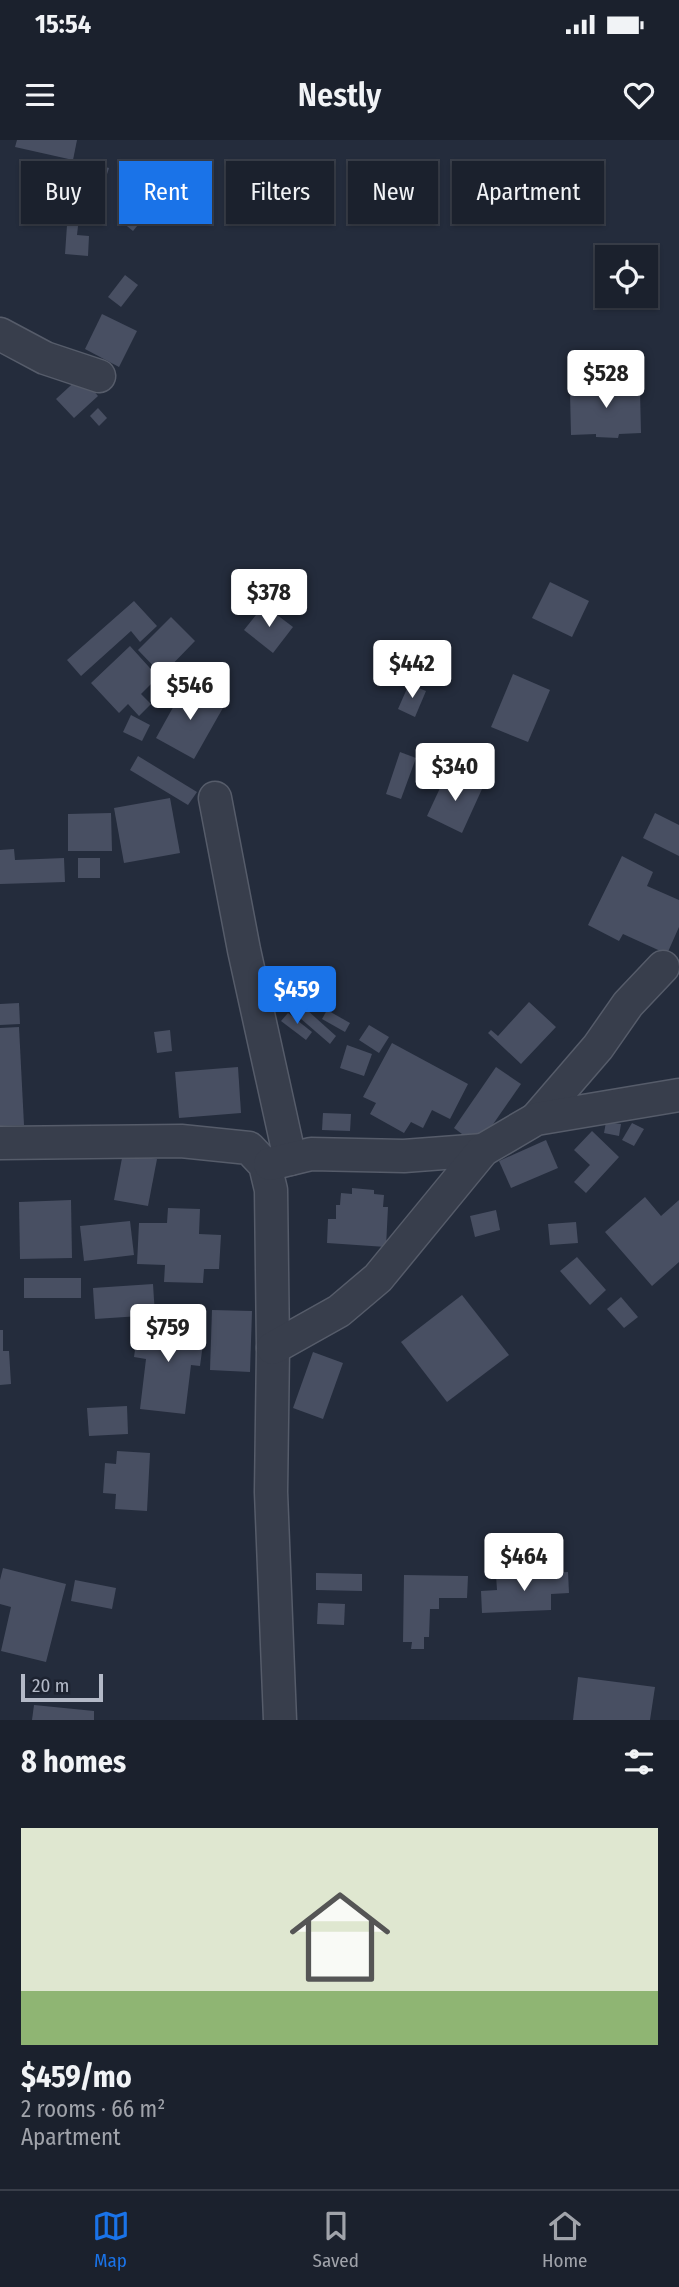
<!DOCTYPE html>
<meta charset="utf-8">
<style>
body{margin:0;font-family:"Fira Sans Condensed",sans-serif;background:#282e39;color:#f1f3f6;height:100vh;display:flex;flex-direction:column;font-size:26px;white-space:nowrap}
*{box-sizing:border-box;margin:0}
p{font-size:23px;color:#a0a3aa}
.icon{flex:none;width:38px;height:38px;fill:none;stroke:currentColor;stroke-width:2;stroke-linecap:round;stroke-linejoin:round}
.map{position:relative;height:1580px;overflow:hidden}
.details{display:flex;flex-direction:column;background:#1b212d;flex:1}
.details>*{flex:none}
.hud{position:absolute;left:21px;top:21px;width:637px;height:63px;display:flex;gap:14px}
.tools{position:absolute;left:595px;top:105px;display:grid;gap:14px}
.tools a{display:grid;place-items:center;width:63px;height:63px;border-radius:0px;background:#1b212d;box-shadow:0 2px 5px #0004,0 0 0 2px #393e49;font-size:35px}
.scale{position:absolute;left:21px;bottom:18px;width:82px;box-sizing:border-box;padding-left:7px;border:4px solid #b3b9c7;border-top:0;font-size:19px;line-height:24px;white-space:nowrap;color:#b3b9c7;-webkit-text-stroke:5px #1d2331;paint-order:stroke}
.price{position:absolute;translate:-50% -60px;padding:0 16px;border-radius:7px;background:#fff;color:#222;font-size:23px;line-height:46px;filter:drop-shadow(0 2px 4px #0008)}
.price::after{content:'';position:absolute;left:50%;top:42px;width:21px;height:16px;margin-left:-10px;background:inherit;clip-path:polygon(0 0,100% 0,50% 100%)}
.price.on{background:#1a73e8;color:#fff}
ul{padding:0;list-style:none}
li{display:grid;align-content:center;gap:14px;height:371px;padding:0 21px}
li span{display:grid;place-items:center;height:217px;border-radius:0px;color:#555}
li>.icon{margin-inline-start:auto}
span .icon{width:126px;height:126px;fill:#fffc;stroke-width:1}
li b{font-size:30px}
h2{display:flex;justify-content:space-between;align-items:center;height:84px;padding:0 21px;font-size:30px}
.tag{padding:0 24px;border-radius:0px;background:#1b212d;box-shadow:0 2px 5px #0004,0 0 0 2px #393e49;font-size:24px;line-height:63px}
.tag.on{background:#1a73e8;color:#fff}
.status{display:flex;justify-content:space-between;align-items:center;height:49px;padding:0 35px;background:#1b212d;direction:ltr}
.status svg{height:19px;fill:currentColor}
header{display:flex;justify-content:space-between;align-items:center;height:91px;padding:0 21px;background:#1b212d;font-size:32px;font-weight:600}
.tab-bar{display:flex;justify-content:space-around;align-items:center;height:98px;border-top:2px solid #393e49;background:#1b212d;font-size:19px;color:#a0a3aa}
.tab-bar a{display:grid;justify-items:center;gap:4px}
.tab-bar .on{color:#1a73e8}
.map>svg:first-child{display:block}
</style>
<div class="status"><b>15:54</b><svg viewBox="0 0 49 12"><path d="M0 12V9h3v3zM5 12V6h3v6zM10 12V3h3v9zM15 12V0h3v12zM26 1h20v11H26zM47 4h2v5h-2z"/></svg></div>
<header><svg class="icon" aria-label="menu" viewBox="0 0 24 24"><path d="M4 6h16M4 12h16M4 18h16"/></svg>Nestly<svg class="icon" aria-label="heart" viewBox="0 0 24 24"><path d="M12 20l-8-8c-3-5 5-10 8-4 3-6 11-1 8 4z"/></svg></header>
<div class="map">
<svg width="679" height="1580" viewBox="0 0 679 1580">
<rect width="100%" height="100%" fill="#242c3c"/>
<!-- building -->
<g fill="#484f62">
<path d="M17 0H77L73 20 15 7Z"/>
<path d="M79 20 109 28 103 47 74 38Z"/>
<path d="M60 44 95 58 86 81 51 67Z"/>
<path d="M131 71 142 80 133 91 122 82Z"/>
<path d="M67 85 78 86 77 95 89 96 88 116 65 114Z"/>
<path d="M125 135 138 145 121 167 108 157Z"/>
<path d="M102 174 137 191 119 227 85 209Z"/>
<path d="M81 236 98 256 74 278 56 259Z"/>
<path d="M598 236H620L619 251H640L641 293 619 294 618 298 596 297V294L571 295 570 252H597Z"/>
<path d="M98 268 107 278 99 286 90 276Z"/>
<path d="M550 442 589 461 572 497 532 478Z"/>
<path d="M134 461 157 486 140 502 131 491 81 536 67 520Z"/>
<path d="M264 465 293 487 273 513 244 490Z"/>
<path d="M171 477 195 501 162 535 138 510Z"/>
<path d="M130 506 158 537 141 554 151 564 139 576 128 564 119 573 91 543Z"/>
<path d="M513 534 550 550 528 602 491 587Z"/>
<path d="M186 544 224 566 194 619 156 598Z"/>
<path d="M409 544 426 551 415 577 398 569Z"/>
<path d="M131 575 150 585 142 601 123 592Z"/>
<path d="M400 612 416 618 401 659 386 654Z"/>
<path d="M138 616 197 652 188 665 130 630Z"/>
<path d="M447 633 482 649 462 693 427 676Z"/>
<path d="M170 658 180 713 124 723 114 668Z"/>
<path d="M111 673 112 711H68V674Z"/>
<path d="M655 673 679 685V716L643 698Z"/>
<path d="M14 709 15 720 64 718 65 742 0 744V710Z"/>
<path d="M622 716 653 732 647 746 679 760V787L667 814 623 794 619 801 588 785Z"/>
<rect x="78" y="718" width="22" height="20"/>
<path d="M529 862 556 887 521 924 488 893 491 890 498 896Z"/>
<path d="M19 863 20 884 0 885V864Z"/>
<path d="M307 870 336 896 330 904 300 878Z"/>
<path d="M327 870 350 883 345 892 322 879Z"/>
<path d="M288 873 312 892 306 900 281 881Z"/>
<path d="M369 885 389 897 379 913 359 900Z"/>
<path d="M19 887 24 985 0 986V888Z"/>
<path d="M170 890 172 911 157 913 154 892Z"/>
<path d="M392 903 468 944 450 979 432 970 423 988 411 982 404 993 370 974 376 963 363 957Z"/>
<path d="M347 905 372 914 364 936 340 928Z"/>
<path d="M238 927 241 973 179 978 175 932Z"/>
<path d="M496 927 521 944 478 1006 454 988Z"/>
<path d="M323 973 351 974 350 991 322 990Z"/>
<path d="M606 982 621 984 619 996 604 993Z"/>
<path d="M632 983 644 989 634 1006 622 1000Z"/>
<path d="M592 991 619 1017 586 1053 574 1042 590 1025 574 1010Z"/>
<path d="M546 1000 558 1028 511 1048 499 1021Z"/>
<path d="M123 1013 157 1019 148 1066 114 1060Z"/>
<path d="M352 1048 374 1050V1054L384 1055 383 1067H388L386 1107 327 1103 328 1079H336V1065H340L341 1053 352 1054Z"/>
<path d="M645 1057 661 1076 679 1060V1122L652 1146 605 1092Z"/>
<path d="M71 1060 72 1118 20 1119 19 1062Z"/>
<path d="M168 1068 200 1069 199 1094 221 1095 219 1129H204L203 1143 164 1142 165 1125 137 1124 139 1083H167Z"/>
<path d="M496 1070 500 1090 475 1097 470 1076Z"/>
<path d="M130 1081 134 1115 84 1121 80 1086Z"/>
<path d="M576 1082 578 1103 550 1105 548 1084Z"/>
<path d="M577 1117 606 1150 590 1165 560 1131Z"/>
<rect x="24" y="1138" width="57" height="20"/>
<path d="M153 1144 155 1175 95 1179 93 1148Z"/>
<path d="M462 1155 509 1215 447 1262 401 1202Z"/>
<path d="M621 1157 638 1177 624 1188 607 1169Z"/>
<path d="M212 1170 252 1171 250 1232 210 1230Z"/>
<path d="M139 1181 205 1189 200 1226 191 1225 185 1274 140 1269 146 1219 134 1217Z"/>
<path d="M0 1190H3V1211H9L11 1244 0 1245Z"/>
<path d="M313 1212 343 1223 323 1279 293 1268Z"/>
<path d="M127 1266 128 1294 89 1296 87 1268Z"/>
<path d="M117 1311 150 1313 147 1371 115 1369 116 1354 103 1353 105 1323 116 1324Z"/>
<path d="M3 1428 66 1444 46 1522 1 1511 11 1467 0 1464V1440Z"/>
<path d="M568 1432 569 1453 551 1454V1470L482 1473 481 1451 497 1450 496 1435 534 1433 535 1439 546 1438V1433Z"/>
<path d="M316 1433 362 1434V1451L316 1450Z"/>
<path d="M404 1435 468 1436 467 1458H439V1469H430L429 1497H424V1509H411L412 1502H403Z"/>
<path d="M75 1440 116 1448 112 1469 71 1461Z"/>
<path d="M318 1463 345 1464 344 1485 317 1484Z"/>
<path d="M578 1537 655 1547 650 1580H573Z"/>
<path d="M34 1565 94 1571V1580H32Z"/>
</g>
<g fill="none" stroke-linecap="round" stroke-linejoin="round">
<defs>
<g id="minor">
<path d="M0 194 45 218 99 236"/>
<path d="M215 658 244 810 290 1019"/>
<path d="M536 979 598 907 628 864 663 827"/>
<path d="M0 1003 181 1001 249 1008 265 1025 271 1050 273 1208 271 1352 280 1580"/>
<path d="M270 1024 311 1014 404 1016 483 1010"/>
<path d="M273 1208 339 1171 378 1138 483 1010 536 979 679 955"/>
</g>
</defs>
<!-- minor casing -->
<use href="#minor" stroke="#565c6a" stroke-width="35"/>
<!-- minor -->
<use href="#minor" stroke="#383e4c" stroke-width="32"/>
</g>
</svg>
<div class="tools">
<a><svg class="icon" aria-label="locate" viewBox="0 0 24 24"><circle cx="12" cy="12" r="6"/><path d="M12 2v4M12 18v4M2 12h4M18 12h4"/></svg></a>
</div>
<div class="scale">20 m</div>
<b class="price" style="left:606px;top:270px">$528</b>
<b class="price" style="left:269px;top:489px">$378</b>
<b class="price" style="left:412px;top:560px">$442</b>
<b class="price" style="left:190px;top:582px">$546</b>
<b class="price" style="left:455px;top:663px">$340</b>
<b class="price on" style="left:297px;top:886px">$459</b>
<b class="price" style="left:168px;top:1224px">$759</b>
<b class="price" style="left:524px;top:1453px">$464</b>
<div class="hud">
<a class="tag">Buy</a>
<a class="tag on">Rent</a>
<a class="tag">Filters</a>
<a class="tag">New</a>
<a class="tag">Apartment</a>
</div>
</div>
<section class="details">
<h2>8 homes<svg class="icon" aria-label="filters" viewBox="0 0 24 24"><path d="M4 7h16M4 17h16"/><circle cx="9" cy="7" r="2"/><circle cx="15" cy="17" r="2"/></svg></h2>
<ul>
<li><span style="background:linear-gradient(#dfe7d0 75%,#8fb573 0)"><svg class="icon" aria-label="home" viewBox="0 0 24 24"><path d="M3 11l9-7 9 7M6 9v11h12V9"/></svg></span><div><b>$459/mo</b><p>2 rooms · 66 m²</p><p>Apartment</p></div></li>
</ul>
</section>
<nav class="tab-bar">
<a class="on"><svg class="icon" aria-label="map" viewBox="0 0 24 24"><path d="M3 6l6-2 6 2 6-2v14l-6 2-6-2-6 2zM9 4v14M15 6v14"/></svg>Map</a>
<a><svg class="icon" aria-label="saved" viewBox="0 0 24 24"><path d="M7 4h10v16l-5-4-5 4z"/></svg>Saved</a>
<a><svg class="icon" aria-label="home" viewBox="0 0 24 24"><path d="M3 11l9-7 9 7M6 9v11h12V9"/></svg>Home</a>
</nav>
